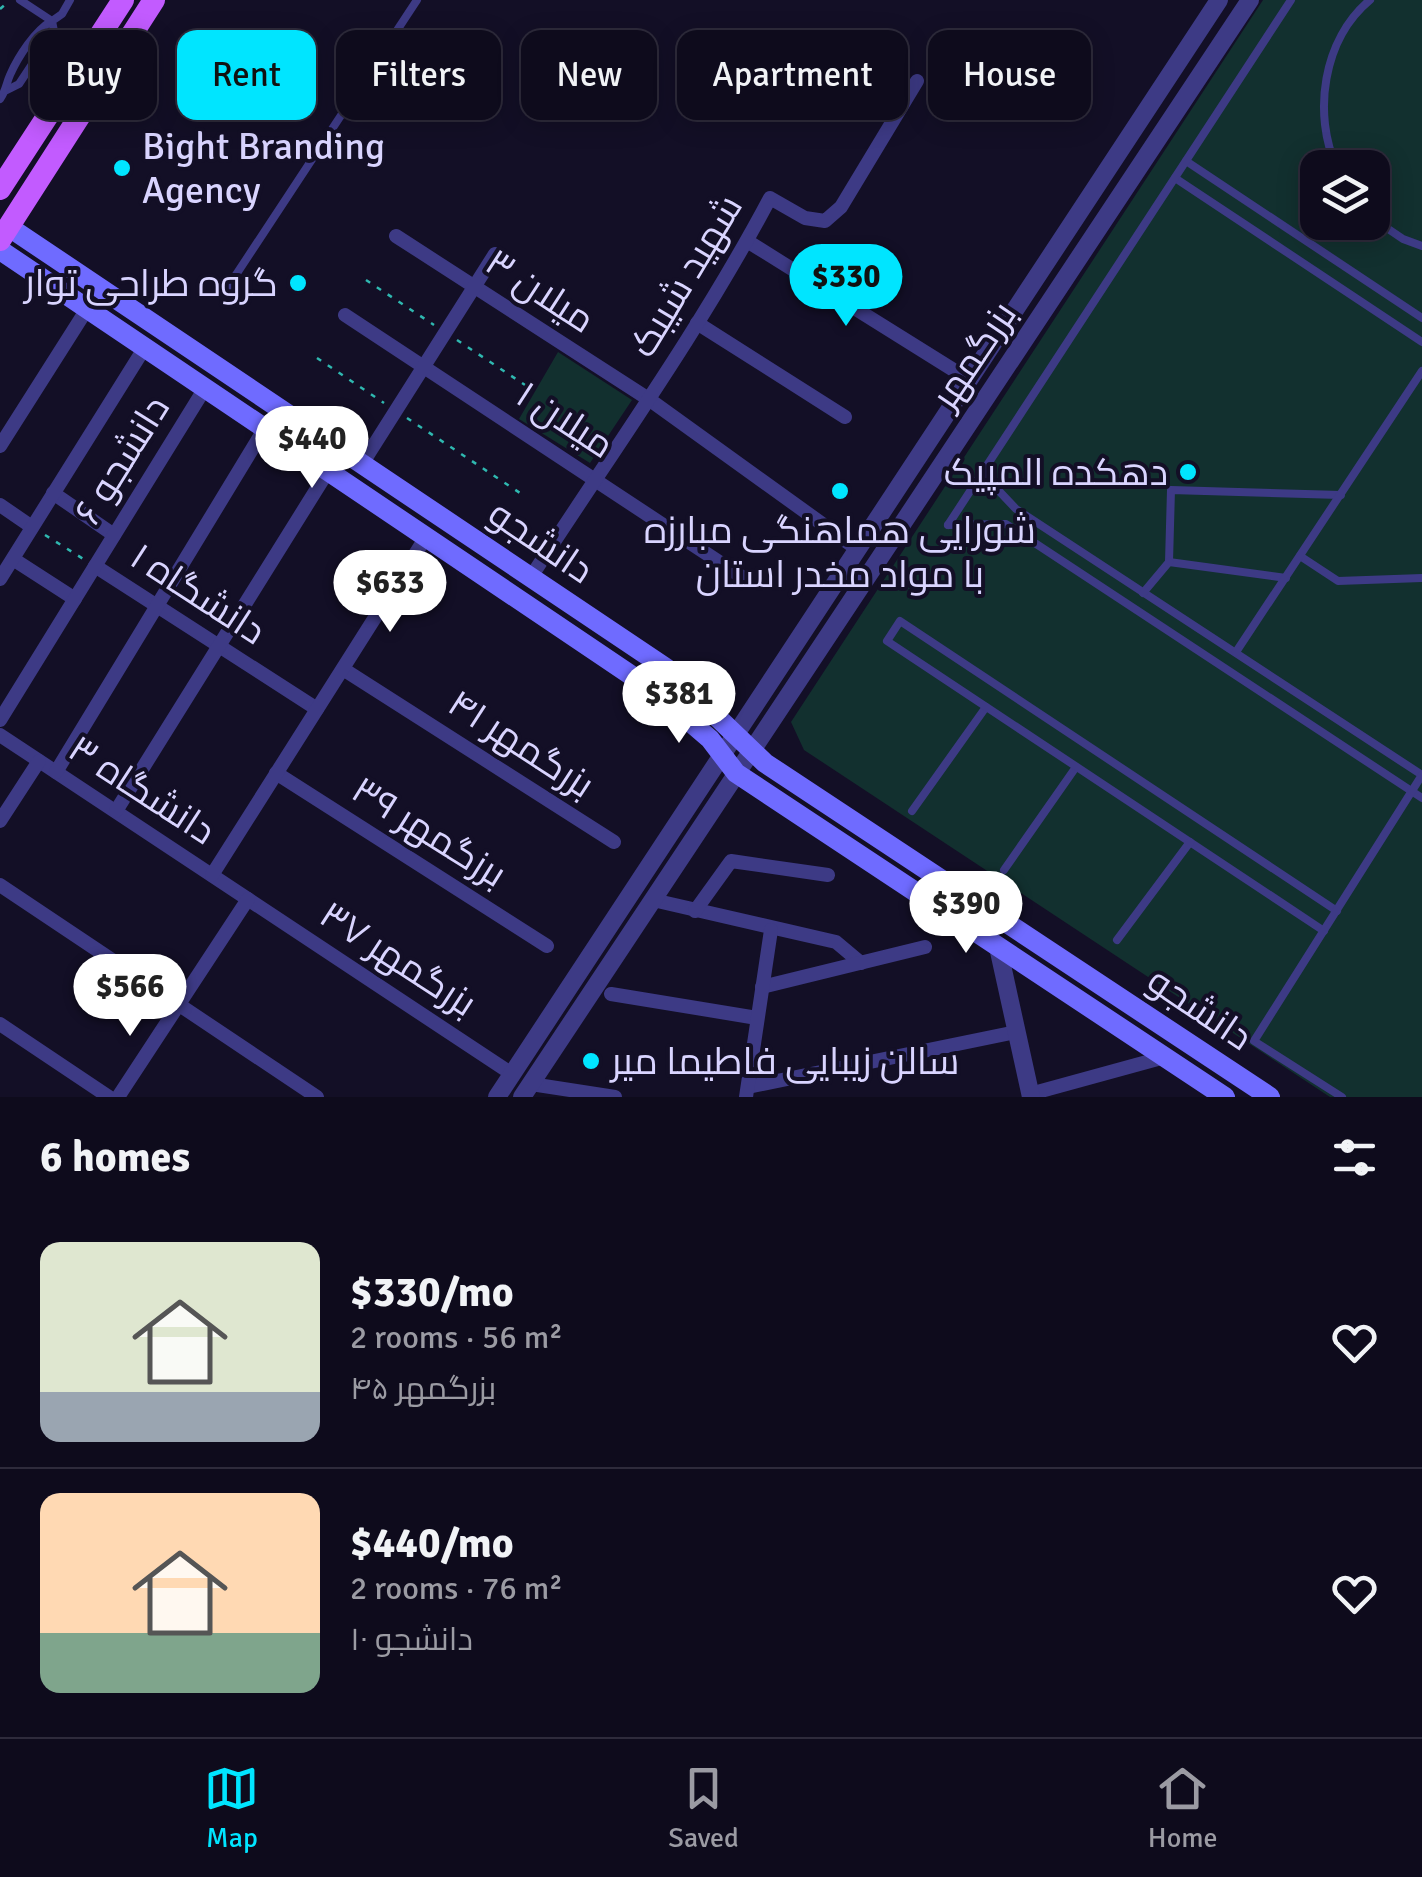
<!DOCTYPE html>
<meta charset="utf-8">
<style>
body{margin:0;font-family:Signika,Cairo,sans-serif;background:#1c1929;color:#f1f3f6;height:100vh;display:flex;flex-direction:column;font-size:38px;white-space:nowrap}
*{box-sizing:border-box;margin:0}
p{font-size:32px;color:#9b9ba3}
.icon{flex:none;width:55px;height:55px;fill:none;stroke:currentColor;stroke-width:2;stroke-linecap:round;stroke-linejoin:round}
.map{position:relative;height:1097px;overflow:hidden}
.side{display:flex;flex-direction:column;background:#0e0b1c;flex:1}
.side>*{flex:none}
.guide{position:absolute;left:30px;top:30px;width:1362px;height:90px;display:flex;gap:20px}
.buttons{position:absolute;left:1300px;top:150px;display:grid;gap:20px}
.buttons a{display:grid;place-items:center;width:90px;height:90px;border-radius:20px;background:#0e0b1c;box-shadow:0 5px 25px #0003,0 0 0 2px #2e2b3b;font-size:50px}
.price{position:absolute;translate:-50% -85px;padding:0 22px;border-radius:35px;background:#fff;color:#222;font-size:32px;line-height:65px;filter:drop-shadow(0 2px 5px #0008)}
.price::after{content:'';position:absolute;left:50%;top:60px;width:30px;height:22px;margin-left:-15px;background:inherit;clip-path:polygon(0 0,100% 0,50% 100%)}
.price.active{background:#00e5ff;color:#111}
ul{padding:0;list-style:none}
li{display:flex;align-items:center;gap:30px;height:250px;padding:0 40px}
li+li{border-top:2px solid #2e2b3b}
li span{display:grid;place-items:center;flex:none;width:280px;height:200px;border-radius:20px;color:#555}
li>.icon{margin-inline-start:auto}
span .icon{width:120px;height:120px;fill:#fffc;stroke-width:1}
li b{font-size:42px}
h2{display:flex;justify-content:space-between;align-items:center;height:120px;padding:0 40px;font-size:42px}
.tag{padding:0 35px;border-radius:20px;background:#0e0b1c;box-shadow:0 5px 25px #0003,0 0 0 2px #2e2b3b;font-size:35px;line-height:90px}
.tag.active{background:#00e5ff;color:#111}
.tab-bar{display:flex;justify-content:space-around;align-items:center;height:140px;border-top:2px solid #2e2b3b;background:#0e0b1c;font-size:28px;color:#9b9ba3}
.tab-bar a{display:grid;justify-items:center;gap:5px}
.tab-bar .active{color:#00e5ff}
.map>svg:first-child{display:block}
</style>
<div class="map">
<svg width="1422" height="1097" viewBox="0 0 1422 1097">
<rect width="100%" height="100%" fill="#130f26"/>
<!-- green -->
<g fill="#12302f" fill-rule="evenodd">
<path d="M1263 0H1422V1097H1330L804 750 791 722ZM1318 168H1372V222H1318Z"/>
<path d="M558 352 632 400 590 463 519 419Z"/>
</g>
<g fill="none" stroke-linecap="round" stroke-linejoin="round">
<!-- path -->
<g stroke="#2fb8b0" stroke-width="2.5" stroke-dasharray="5 8" stroke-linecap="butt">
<path d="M0 9 7 3"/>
<path d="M366 280 434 325"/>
<path d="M457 340 531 389"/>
<path d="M317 358 384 403"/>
<path d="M407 418 523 495"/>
<path d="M45 535 85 560"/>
</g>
<!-- service -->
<g stroke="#3d3a85" stroke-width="8">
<path d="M7 90 19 84 54 31 52 21 62 14 70 0"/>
<path d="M0 99C6 91 6 84 10 75 18 57 35 30 52 21L20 0"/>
<path d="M1186 161 1422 318"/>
<path d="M1337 168C1312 114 1323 39 1370 0"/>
<path d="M1175 178 1422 342"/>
<path d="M1372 218 1403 239 1422 246"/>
<path d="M222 296 417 0"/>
<path d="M982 473 1016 509 1422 775"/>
<path d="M948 525 1291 0"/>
<path d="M948 525 1006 524 1422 798"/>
<path d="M1300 556 1338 581 1422 578"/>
<path d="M1286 578 1169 562 1171 490 1341 495"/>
<path d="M1143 593 1169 562"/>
<path d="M1236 652 1422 371"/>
<path d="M912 811 986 707"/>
<path d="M1004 870 1076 767"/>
<path d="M1324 931 887 641 900 621 1337 911"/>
<path d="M1117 940 1190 842"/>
<path d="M1342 1097 1254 1041 1422 775"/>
</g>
<!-- minor -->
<g stroke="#3d3a85" stroke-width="14">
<path d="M396 236 650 400 857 549"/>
<path d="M747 241 968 379"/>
<path d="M345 315 748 581"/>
<path d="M697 323 845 417"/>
<path d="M0 446 87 309"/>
<path d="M362 464 495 254"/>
<path d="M53 493 114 535"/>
<path d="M0 505 32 527"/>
<path d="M13 559 75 599"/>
<path d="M95 566 317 709"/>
<path d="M531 577C612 452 700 330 770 198L805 218 825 221 841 207 917 81"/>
<path d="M0 579 145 347"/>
<path d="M343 669 614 842"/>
<path d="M0 720 205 388"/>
<path d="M0 735 512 1074"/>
<path d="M56 772 265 428"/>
<path d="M276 773 547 946"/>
<path d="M116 811 328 471"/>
<path d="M0 821 39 761"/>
<path d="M212 875 426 537"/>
<path d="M0 885 317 1097"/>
<path d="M653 900 836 942 861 963"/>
<path d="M695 911 731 861 828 875"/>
<path d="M762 987 925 947"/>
<path d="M611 994 757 1018"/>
<path d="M0 1024 109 1097"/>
<path d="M531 1084 615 1097"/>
<path d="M748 1087 1016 1032"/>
<path d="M1030 1094 1165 1057"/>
<path d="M118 1097 248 899"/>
<path d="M746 1097 771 930"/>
</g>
<!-- tertiary -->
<g stroke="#3d3a85" stroke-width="18">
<path d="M998 947 1031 1097"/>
<path d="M497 1097 1219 0"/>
<path d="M522 1097 1250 0"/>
</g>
<!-- secondary -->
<g stroke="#6f6bff" stroke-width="20">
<path d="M9 227 666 668 765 763 1270 1097"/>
<path d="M0 250 653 690 710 739 736 773 1225 1097"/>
</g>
<!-- primary -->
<g stroke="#c25bff" stroke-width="22">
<path d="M0 189 123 0"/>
<path d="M0 240 154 0"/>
</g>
</g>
<!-- markers -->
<g fill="#00e5ff" stroke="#130f26" stroke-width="4">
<circle cx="122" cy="168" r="10"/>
<circle cx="298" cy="283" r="10"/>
<circle cx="1188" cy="472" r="10"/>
<circle cx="840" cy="491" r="10"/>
<circle cx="591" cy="1061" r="10"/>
</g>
<g text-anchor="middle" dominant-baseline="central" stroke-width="8" stroke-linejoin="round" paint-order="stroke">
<!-- poi labels -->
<g font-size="38" fill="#d9d4ff" stroke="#130f26" text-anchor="start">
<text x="142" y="146">Bight Branding<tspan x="142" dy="44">Agency</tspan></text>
<text x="278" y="283" text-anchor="end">گروه طراحی توار</text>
<text x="1168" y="472" text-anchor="end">دهکده المپیک</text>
<text x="840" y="530" text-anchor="middle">شورایی هماهنگی مبارزه<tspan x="840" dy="44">با مواد مخدر استان</tspan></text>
<text x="611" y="1061">سالن زیبایی فاطیما میر</text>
</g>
<!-- street labels -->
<g font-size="38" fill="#d9d4ff" stroke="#130f26">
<text transform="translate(686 276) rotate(-59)">شهید شیبک</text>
<text transform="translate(540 291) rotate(33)">میلان ۳</text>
<text transform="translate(974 355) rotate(-56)">بزرگمهر</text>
<text transform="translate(565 420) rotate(33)">میلان ۱</text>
<text transform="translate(122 460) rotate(-58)">دانشجو ۶</text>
<text transform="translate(541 542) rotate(34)">دانشجو</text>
<text transform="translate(198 594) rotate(33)">دانشگاه ۱</text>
<text transform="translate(521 744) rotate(33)">بزرگمهر ۴۱</text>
<text transform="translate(142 790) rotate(33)">دانشگاه ۳</text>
<text transform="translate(429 832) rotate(32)">برزگمهر ۳۹</text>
<text transform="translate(398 959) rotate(33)">بزرگمهر ۳۷</text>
<text transform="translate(1200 1009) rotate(34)">دانشجو</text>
</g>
</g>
</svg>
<div class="buttons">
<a><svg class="icon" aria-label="layers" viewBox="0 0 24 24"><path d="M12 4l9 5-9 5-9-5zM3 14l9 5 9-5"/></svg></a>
</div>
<b class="price active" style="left:846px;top:329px">$330</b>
<b class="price" style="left:312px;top:491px">$440</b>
<b class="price" style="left:390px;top:635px">$633</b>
<b class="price" style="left:679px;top:746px">$381</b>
<b class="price" style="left:966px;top:956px">$390</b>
<b class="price" style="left:130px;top:1039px">$566</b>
<div class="guide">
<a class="tag">Buy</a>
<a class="tag active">Rent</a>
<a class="tag">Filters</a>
<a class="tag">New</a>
<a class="tag">Apartment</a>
<a class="tag">House</a>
</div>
</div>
<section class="side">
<h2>6 homes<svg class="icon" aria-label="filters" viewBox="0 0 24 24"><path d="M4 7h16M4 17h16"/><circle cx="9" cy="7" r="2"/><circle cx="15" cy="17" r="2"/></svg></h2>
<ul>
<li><span style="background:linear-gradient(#dfe7d0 75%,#9aa5b1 0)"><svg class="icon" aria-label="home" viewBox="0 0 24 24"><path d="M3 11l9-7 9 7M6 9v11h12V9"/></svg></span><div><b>$330/mo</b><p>2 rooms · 56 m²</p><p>بزرگمهر ۴۵</p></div><svg class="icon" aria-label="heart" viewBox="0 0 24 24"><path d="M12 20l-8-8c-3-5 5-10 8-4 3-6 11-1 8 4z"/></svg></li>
<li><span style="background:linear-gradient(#ffd9b3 70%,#7fa58c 0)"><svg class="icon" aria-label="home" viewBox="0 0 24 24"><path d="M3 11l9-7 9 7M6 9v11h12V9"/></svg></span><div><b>$440/mo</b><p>2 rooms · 76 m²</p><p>دانشجو ۱۰</p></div><svg class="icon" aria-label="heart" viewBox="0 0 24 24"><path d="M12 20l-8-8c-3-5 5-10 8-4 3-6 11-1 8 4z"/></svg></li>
</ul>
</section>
<nav class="tab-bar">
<a class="active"><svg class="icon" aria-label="map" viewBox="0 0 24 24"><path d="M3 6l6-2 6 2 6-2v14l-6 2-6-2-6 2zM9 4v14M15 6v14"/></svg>Map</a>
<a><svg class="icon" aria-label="saved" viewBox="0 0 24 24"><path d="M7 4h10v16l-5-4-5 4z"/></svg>Saved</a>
<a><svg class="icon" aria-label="home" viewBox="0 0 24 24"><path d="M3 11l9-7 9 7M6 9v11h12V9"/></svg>Home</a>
</nav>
